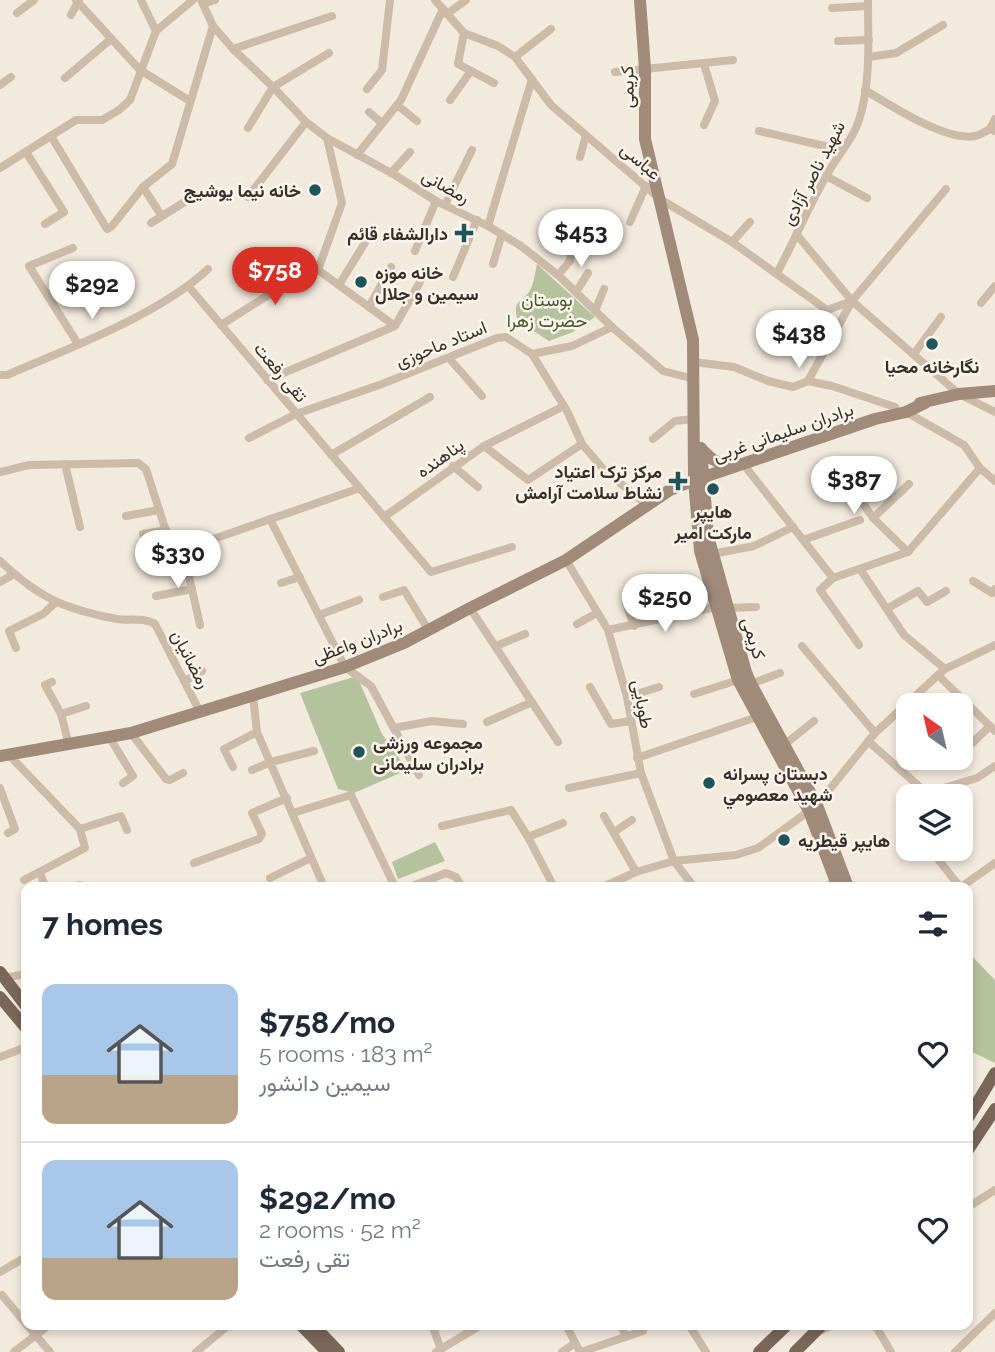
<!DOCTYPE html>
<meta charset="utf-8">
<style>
body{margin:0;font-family:Raleway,Vazirmatn,sans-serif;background:#f6f6f7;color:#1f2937;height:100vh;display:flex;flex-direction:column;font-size:26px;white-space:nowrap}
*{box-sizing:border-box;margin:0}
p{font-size:23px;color:#747a83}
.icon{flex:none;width:38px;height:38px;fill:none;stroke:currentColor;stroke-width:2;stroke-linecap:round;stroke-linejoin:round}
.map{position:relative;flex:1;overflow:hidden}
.panel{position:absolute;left:21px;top:882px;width:952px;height:448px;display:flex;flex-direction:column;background:#fff;border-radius:14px;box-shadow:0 4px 10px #0003}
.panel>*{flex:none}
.needle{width:46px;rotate:326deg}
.buttons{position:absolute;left:896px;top:693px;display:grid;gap:14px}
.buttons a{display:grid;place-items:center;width:77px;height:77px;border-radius:14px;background:#fff;box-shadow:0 4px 10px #0003;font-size:35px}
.price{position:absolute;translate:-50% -60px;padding:0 16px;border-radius:24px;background:#fff;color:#222;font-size:23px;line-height:46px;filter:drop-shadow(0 2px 4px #0008)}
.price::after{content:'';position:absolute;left:50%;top:42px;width:21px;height:16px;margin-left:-10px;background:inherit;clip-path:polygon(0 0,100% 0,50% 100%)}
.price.active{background:#d93025;color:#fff}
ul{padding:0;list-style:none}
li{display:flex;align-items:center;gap:21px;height:175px;padding:0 21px}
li+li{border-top:2px solid #e0e1e3}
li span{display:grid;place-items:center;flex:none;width:196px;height:140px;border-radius:14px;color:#555}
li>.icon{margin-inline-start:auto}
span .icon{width:84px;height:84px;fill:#fffc;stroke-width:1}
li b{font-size:30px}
h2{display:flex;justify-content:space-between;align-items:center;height:84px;padding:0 21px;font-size:30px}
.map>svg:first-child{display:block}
</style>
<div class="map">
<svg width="995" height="1352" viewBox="0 0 995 1352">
<rect width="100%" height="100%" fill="#f3eade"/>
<!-- green -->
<g fill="#b4c39d">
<path d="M537 264 595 317 573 332 549 341 518 321C512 300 520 304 529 292 534 285 535 272 537 264Z"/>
<path d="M357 676 382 734 407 770 354 793 338 789 300 693Z"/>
<path d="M435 842 445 861 398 879 392 862Z"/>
<path d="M968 952 995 980V1063L968 1050Z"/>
</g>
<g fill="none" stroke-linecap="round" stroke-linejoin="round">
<!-- minor -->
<g stroke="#ccbba9" stroke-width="8">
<path d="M76 0 140 70 190 101"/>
<path d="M141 0 156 31"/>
<path d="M201 0 213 26 233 49 273 87 306 122 327 138 395 175 436 201 488 226 521 246 558 275 612 327 663 371 694 379"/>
<path d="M435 0 464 33 498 46 515 57 551 105 660 199 732 242 827 310 852 301"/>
<path d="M203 4 215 0"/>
<path d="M832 8 868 6"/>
<path d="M17 13 34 0"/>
<path d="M447 14 466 0"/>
<path d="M71 15 79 0"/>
<path d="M464 33 458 64 494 83"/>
<path d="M838 41 869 40"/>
<path d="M233 49 332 16"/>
<path d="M515 57 551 29"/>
<path d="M869 57 896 53 943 25"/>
<path d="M704 64 715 101 704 125"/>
<path d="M615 72 733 60"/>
<path d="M65 78 111 39"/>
<path d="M0 85 11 77"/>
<path d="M367 89 382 70 390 0"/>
<path d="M865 90C890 105 946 142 975 136 980 135 986 131 990 129L995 131"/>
<path d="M450 100 471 71"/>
<path d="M397 105 417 121"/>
<path d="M369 112 382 123"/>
<path d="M248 128 273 87 329 53"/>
<path d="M990 129 995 119"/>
<path d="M759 131 842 150"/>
<path d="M51 136 107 229 112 226 143 187 172 164 213 26"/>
<path d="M26 152 64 212 45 224"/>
<path d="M357 155 401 100 443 9"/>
<path d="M580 157 586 135"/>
<path d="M0 168 76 120H102L119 110 130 100 156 31 193 0"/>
<path d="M391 173 410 152"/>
<path d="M826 176 867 198"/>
<path d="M143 187 161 215"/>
<path d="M248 197 306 122"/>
<path d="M445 205 472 150"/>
<path d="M630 222 646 186"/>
<path d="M151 223 199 193"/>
<path d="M488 226 532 79"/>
<path d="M797 235 852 301 959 394 995 412"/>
<path d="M732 242 750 222"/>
<path d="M73 248 29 266 78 344"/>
<path d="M415 251 436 201"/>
<path d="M493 264 502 234"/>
<path d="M318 270 395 326"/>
<path d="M777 273C795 240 809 205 828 173 838 154 854 139 860 117 871 79 868 39 868 0"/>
<path d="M558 275 570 261 571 250"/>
<path d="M453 277 477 220"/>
<path d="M339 285 366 241"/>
<path d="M189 287 431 572 512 547"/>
<path d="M576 292 588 273"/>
<path d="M981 303 995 286"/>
<path d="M369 307 391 267"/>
<path d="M595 311 604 289"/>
<path d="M221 325 270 294 318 270 342 203 327 138"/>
<path d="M532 354 572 346 612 327"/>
<path d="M914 354 941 317"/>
<path d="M449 358 482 396"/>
<path d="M694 362 734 367 768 381 793 387 808 381 832 386 895 407"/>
<path d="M0 375H7C69 348 159 315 208 269"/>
<path d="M267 380 395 326 420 282"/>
<path d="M808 381 852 301 946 189"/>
<path d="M906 412 964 445 980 468 995 481"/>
<path d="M249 438 296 414 382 384 497 338 506 337 532 354 567 411 582 444 605 471 647 505"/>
<path d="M653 439 675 421 693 419"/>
<path d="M484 446 528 480 582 444"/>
<path d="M331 455 430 397"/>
<path d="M65 464 80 527"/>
<path d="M744 465 833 578"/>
<path d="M820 465 832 481 857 495 873 518 908 552"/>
<path d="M453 466 478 487"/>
<path d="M0 472 29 465 138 463 146 469 173 553 360 488"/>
<path d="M126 516 159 510"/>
<path d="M384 517 484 446 564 406"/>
<path d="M873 518 909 484"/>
<path d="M270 519 345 667 371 686 419 775"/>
<path d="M143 534 166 530"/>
<path d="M803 540 860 520"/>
<path d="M183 549 200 625"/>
<path d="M712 554 754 546 793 527"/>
<path d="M566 560 608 630 627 697 641 773 674 861 694 887"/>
<path d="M0 561C39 598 64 609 117 619 130 621 143 617 155 624L200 712"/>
<path d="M860 569 904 635 945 669"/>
<path d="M973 581 992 593 995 589"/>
<path d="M0 582 14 574"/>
<path d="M281 583 300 577"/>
<path d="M156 596 192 589"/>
<path d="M383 597 404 590 429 631"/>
<path d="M470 608 558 742"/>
<path d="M727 608 756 607"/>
<path d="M888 608 918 591 927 602 946 591"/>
<path d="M319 615 359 600"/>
<path d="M577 624 597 613"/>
<path d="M634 626 626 603 635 597"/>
<path d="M608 630 716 607"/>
<path d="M859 645 820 590 833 578 908 552 980 468"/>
<path d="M496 646 525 634"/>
<path d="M802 646 875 733"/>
<path d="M16 648 9 631 43 614 55 603"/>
<path d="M938 675 995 731"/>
<path d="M185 681 202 671"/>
<path d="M52 682 45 685 61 714 69 745"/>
<path d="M751 684 780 673"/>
<path d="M590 687 611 724 631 721"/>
<path d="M694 694 738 680"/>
<path d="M253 696 257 732 324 887"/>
<path d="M627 697 659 687"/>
<path d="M61 714 86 706"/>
<path d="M487 722 532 702"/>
<path d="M394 728 432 721 463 724"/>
<path d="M131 733 166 779 170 780 183 773"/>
<path d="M110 738 133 776 123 783"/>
<path d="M868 741 930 796"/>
<path d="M784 745 814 721"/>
<path d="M966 749 990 726"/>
<path d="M8 754 80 829 85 848 24 880"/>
<path d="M637 758 757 717"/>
<path d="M233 767 224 749 257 732"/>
<path d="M252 770 271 762 314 751"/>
<path d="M0 788 15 829 8 833"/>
<path d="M569 788 641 773"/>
<path d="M927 793 977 778 995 766"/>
<path d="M817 805 875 733 938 675 945 669 995 645"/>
<path d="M293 813 351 795 395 887"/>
<path d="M604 816 636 872"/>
<path d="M442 826 511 810 528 837 554 887"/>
<path d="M80 829 121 816 127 830"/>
<path d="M614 832 632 820"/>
<path d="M528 837 563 823"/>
<path d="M930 849 960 887"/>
<path d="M194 863 259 839 262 834 252 813 287 798"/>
<path d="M40 872 45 887"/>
<path d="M270 878 311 858"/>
<path d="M74 887 80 885"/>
<path d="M410 887 446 873 456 877 462 887"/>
<path d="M603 887 636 872 674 861 736 855 758 848 809 811"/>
<path d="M826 887 836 881"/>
<path d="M961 887 995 863"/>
<path d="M4 978 26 974"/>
<path d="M0 1057 26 1047"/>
<path d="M968 1207 995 1190"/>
<path d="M0 1272 26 1257"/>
<path d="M2 1295 26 1324"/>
<path d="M27 1325 50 1352"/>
<path d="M432 1325 441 1349"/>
<path d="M566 1325 580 1352"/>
<path d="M621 1325 626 1337"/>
<path d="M689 1325 706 1352"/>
<path d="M875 1325 891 1352"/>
<path d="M818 1332 833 1325"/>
<path d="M14 1352 49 1325"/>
<path d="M196 1352 229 1325"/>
<path d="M436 1352 481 1325"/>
<path d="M562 1352 575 1343"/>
<path d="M581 1352 643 1331"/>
<path d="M955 1352 995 1313"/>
</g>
<!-- secondary -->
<g stroke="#a08a7a" stroke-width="12">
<path d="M640 0 645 69V139L693 340 694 480 700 551 738 680 809 811 838 887"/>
<path d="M920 403 959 394 995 391"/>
<path d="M700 448 712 459 730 468"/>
<path d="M701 448 708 536 746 672 751 684 817 805 848 887"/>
<path d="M704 477 875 419 906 412 925 403"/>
<path d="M0 756 131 733 345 667 404 643 470 608 566 560 670 490 694 480"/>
</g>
<!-- primary -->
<g stroke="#7b675a" stroke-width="12">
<path d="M0 972 26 1006"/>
<path d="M0 997 26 1028"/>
<path d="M968 1118 995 1073"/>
<path d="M968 1150 995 1109"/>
<path d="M301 1325 327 1352"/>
<path d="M313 1325 339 1352"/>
<path d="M759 1352 787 1325"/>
<path d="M795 1352 822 1325"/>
</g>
</g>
<!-- markers -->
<g fill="#1e545b" stroke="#faf4eb" stroke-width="2.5">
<circle cx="315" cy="190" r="7"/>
<path d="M460.5 222.5h7v7h7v7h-7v7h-7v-7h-7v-7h7z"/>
<circle cx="361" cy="282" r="7"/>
<circle cx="932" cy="344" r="7"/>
<path d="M674.5 470.5h7v7h7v7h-7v7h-7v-7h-7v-7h7z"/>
<circle cx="713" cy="489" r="7"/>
<circle cx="359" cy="752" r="7"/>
<circle cx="709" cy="783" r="7"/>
<circle cx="784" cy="840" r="7"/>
</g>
<g text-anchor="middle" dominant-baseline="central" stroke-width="5" stroke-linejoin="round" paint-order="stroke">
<!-- street labels -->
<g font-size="18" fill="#392f29" stroke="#faf4eb">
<text transform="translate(627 87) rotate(-91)">کریمی</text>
<text transform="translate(641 161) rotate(41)">عباسی</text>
<text transform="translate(813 173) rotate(-62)">شهید ناصر آزادی</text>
<text transform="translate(446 186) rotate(29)">رمضانی</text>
<text transform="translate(441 344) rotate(-22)">استاد ماحوزی</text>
<text transform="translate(281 372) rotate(50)">تقی رفعت</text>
<text transform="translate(783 432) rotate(-19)">برادران سلیمانی غربی</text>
<text transform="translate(440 458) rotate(-35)">پناهنده</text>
<text transform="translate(754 638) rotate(73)">کریمی</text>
<text transform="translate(357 641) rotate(-21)">برادران واعظی</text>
<text transform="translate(191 659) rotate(62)">رمضانیان</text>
<text transform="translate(643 704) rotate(79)">طوبایی</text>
</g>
<!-- poi labels -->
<g font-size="18" font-weight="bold" fill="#392f29" stroke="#faf4eb" text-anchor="start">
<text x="301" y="190" text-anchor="end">خانه نیما یوشیج</text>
<text x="448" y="233" text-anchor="end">دارالشفاء قائم</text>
<text x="375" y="272">خانه موزه<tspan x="375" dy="21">سیمین و جلال</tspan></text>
<text x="932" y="366" text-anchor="middle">نگارخانه محیا</text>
<text x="662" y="471" text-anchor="end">مرکز ترک اعتیاد<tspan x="662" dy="21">نشاط سلامت آرامش</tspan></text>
<text x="713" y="511" text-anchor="middle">هایپر<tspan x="713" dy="21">مارکت امیر</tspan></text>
<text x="373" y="742">مجموعه ورزشی<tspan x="373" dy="21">برادران سلیمانی</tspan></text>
<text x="723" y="773">دبستان پسرانه<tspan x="723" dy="21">شهيد معصومي</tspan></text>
<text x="798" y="840">هایپر قیطریه</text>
</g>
<!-- park labels -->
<g font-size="18" fill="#45582c" stroke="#faf4eb">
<text x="547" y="299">بوستان<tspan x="547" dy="21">حضرت زهرا</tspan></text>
</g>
</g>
</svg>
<div class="buttons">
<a><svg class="needle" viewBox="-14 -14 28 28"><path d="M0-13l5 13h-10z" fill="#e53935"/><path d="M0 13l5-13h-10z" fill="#747a83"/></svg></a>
<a><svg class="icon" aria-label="layers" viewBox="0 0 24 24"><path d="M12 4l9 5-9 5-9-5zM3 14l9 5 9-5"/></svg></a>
</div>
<b class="price" style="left:581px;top:269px">$453</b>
<b class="price active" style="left:275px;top:307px">$758</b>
<b class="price" style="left:92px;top:321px">$292</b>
<b class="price" style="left:799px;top:370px">$438</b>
<b class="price" style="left:854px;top:516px">$387</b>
<b class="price" style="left:178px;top:590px">$330</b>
<b class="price" style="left:665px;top:634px">$250</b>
<section class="panel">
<h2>7 homes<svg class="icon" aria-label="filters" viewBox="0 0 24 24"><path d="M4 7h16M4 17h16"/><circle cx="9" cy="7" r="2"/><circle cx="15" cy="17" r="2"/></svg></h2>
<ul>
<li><span style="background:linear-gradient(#a9c7e8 65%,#b9a48a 0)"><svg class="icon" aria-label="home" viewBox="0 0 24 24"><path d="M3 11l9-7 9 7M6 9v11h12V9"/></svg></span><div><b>$758/mo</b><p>5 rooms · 183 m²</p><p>سیمین دانشور</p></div><svg class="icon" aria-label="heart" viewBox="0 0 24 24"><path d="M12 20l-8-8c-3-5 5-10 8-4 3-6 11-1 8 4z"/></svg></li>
<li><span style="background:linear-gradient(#a9c7e8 70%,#b9a48a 0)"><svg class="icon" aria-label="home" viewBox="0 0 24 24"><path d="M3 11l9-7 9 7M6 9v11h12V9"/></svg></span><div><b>$292/mo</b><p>2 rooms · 52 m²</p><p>تقی رفعت</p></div><svg class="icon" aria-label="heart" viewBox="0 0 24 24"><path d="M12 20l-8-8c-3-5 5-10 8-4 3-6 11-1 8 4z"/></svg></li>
</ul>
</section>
</div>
